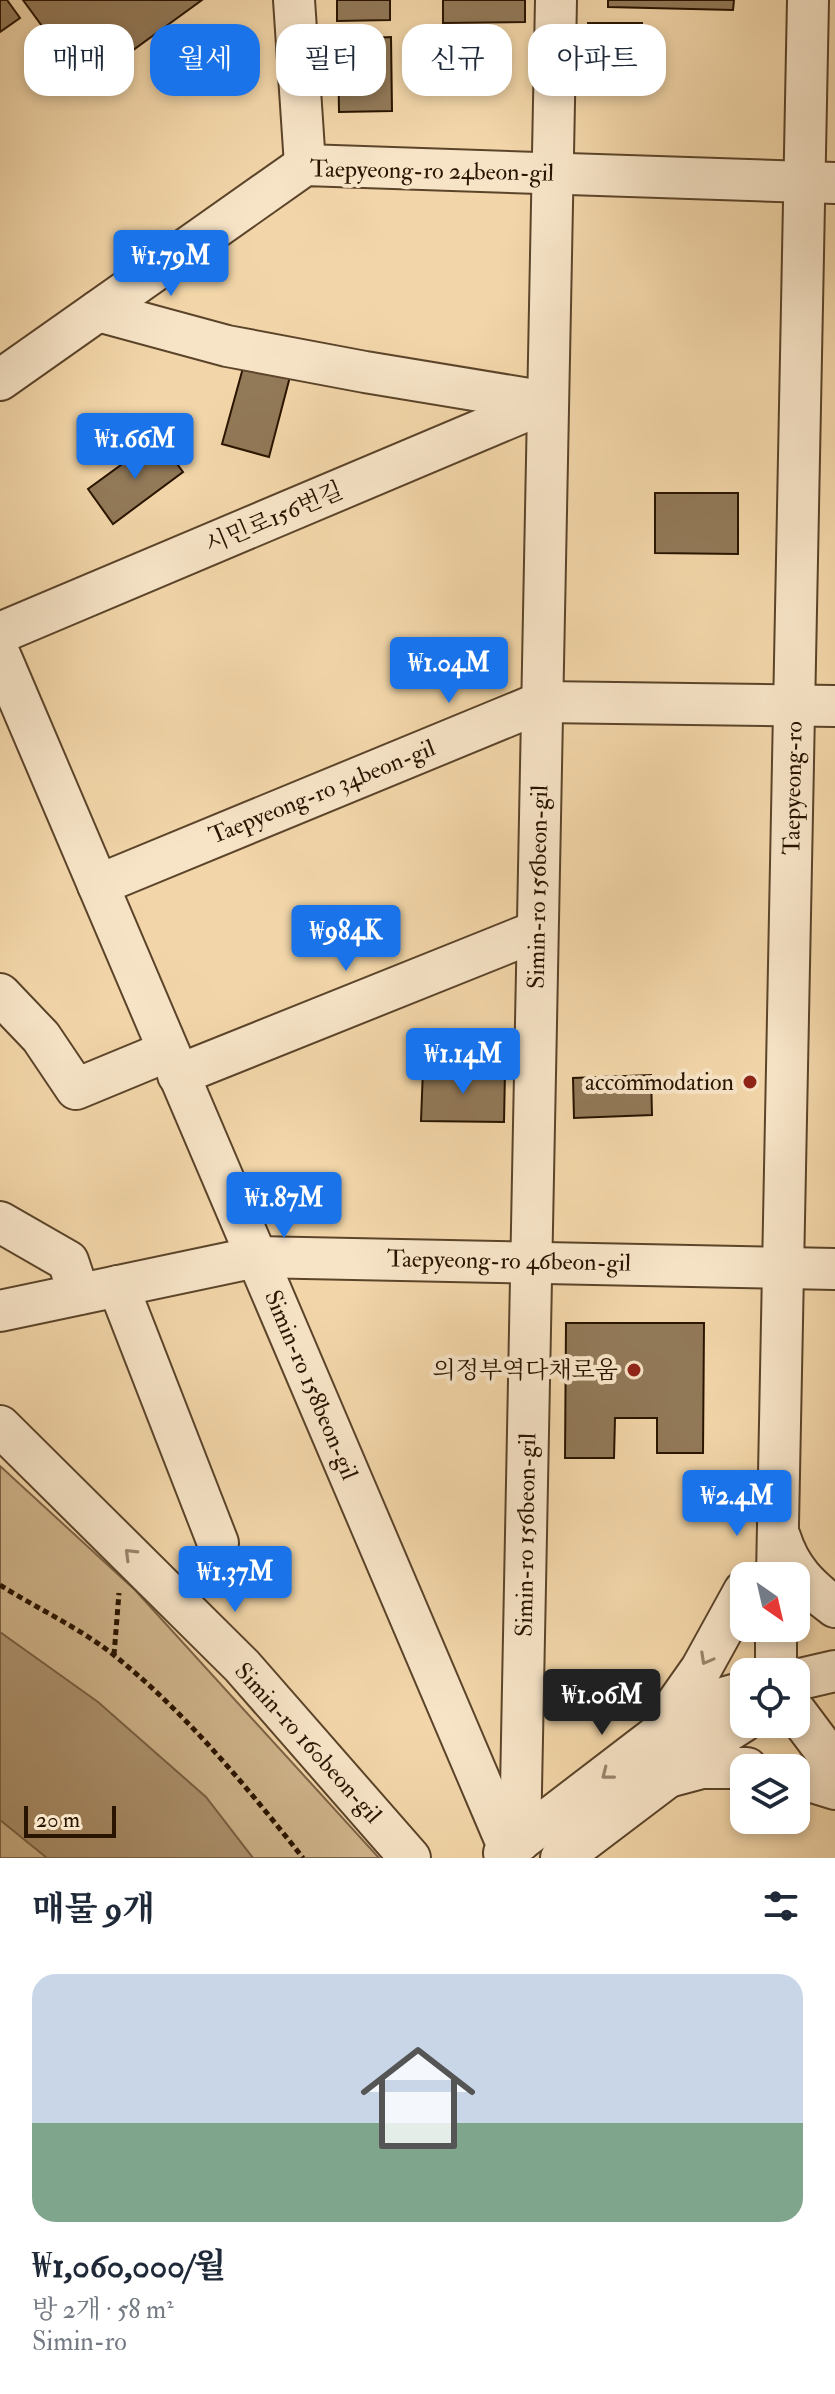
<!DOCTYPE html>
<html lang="ko">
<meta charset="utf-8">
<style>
body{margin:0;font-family:"IM FELL Double Pica","Noto Serif KR",serif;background:#f6f6f7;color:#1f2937;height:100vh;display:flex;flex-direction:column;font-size:30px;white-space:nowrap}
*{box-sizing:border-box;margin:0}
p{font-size:26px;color:#747a83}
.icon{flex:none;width:44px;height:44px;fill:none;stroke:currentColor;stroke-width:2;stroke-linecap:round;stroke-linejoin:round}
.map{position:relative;height:1858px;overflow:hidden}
.drawer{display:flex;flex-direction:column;background:#fff;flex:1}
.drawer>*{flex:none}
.hud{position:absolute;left:24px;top:24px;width:788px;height:72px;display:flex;gap:16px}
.needle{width:52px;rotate:146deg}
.tools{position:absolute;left:730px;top:1562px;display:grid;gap:16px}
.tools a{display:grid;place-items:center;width:80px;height:80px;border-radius:16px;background:#fff;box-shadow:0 4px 12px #0003;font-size:40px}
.scale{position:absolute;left:24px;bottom:20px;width:92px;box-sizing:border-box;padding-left:8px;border:4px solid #291400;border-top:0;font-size:22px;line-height:28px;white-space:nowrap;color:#291400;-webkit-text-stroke:6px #f7e4c7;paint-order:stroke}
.price{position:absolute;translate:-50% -68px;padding:0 18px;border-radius:8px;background:#1a73e8;color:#fff;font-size:26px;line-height:52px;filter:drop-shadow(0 2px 4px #0008)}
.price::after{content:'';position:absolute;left:50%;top:48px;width:24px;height:18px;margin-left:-12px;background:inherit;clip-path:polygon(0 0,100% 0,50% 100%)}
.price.current{background:#222;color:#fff}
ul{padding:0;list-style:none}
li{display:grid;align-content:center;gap:16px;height:424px;padding:0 32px}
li+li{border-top:2px solid #e0e1e3}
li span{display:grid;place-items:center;height:248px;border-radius:24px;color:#555}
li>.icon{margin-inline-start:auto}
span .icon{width:144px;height:144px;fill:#fffc;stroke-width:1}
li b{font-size:34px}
h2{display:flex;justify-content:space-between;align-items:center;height:96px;padding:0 32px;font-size:34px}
.chip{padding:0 28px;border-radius:24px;background:#fff;box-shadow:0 4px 12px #0003;font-size:28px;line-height:72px}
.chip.current{background:#1a73e8;color:#fff}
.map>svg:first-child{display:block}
</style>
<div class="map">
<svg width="835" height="1858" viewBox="0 0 835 1858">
<rect width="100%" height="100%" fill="#f2d6a9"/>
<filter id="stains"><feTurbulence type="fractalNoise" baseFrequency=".0025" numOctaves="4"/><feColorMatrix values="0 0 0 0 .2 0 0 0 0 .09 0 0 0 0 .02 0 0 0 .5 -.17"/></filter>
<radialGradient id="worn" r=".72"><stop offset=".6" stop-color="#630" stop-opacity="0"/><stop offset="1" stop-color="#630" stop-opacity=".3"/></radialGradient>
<!-- green -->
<path fill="#d0b58c" stroke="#7c6446" stroke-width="2" d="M0 1466 135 1590 379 1858H0Z"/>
<!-- water -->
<path fill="#ae9470" stroke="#796143" stroke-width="2" d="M0 1632 98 1702 206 1797 253 1858H47L0 1820Z"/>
<!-- building -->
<g fill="#927958" stroke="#291400" stroke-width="2">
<path d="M0 0H7L20 18 0 32Z"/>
<path d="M23 0H202L85 85Z"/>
<path d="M337 0H390V20L337 21Z"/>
<path d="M443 0H525V22L443 23Z"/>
<path d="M608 0H734L733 10 608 7Z"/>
<path d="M588 23H642L641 83H587Z"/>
<path d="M391 37 392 111 339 112 338 39Z"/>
<path d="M246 357 292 369 269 457 222 444Z"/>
<path d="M158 438 183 472 113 524 88 489Z"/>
<path d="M655 493H738V554L655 553Z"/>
<path d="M423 1069 505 1071 504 1122 421 1121Z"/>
<path d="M651 1075 652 1115 574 1118 573 1078Z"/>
<path d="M566 1323H704L703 1453H657V1418H615L614 1458H565Z"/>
</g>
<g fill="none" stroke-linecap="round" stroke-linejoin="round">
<defs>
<g id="minor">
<path d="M294 0 305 165"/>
<path d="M98 311 227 346 365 372 547 402"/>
<path d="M0 380 305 165 835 183"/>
<path d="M0 633 547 402"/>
<path d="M0 655 509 1849"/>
<path d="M98 885 542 702 835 706"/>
<path d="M0 994 41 1037 76 1089 168 1051"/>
<path d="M178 1075 537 931"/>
<path d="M0 1222 68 1261 79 1294"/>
<path d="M118 1286 218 1543"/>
<path d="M0 1311 256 1257 835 1269"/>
<path d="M0 1426 242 1666 410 1858"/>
<path d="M780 1537C790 1569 808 1587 835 1607"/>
<path d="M777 1576 808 0"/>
<path d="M776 1672V1628"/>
<path d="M796 1680 835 1671"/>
<path d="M796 1712 835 1764"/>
<path d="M665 1720 701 1669 744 1591"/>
<path d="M672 1776 702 1768H747"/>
<path d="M796 1777 835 1789"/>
<path d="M520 1841 556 0"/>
<path d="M504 1853 688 1712 705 1703 744 1692"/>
<path d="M561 1858 668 1777 680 1762 744 1721"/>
</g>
</defs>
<!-- minor casing -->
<use href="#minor" stroke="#5b442a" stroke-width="44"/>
<!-- path -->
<g stroke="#291400" stroke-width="5" stroke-dasharray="6 4" stroke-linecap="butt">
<path d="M0 1585C38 1609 80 1628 115 1656 186 1713 247 1787 303 1858"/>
<path d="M114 1655 119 1593"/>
</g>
<!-- minor -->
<use href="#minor" stroke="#f7e4c7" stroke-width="40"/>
</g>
<!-- one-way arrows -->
<defs><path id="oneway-chevron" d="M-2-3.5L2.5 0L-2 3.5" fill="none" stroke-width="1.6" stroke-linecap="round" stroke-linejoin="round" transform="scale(2)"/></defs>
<g stroke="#9a866d">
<use href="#oneway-chevron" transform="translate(130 1554) rotate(-135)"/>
<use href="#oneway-chevron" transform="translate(706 1659) rotate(119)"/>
<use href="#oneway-chevron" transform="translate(607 1774) rotate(142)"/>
</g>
<!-- markers -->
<g fill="#8f2418" stroke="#f7e4c7" stroke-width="3">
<circle cx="750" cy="1082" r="8"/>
<circle cx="634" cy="1370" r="8"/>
</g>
<g text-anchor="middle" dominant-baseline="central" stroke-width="8" stroke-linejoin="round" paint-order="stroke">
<!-- street labels -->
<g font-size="24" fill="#291400" stroke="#f7e4c7">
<text transform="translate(432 171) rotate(1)">Taepyeong-ro 24beon-gil</text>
<text transform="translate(274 518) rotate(-23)">시민로156번길</text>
<text transform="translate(793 788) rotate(-89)">Taepyeong-ro</text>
<text transform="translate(322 792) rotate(-22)">Taepyeong-ro 34beon-gil</text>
<text transform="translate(538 887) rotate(-89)">Simin-ro 156beon-gil</text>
<text transform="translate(509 1261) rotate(1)">Taepyeong-ro 46beon-gil</text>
<text transform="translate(311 1385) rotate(67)">Simin-ro 158beon-gil</text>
<text transform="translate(526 1535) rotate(-89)">Simin-ro 156beon-gil</text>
<text transform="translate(308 1743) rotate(48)">Simin-ro 160beon-gil</text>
</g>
<!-- poi labels -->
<g font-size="24" fill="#291400" stroke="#f7e4c7" text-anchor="end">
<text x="734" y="1082">accommodation</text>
<text x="618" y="1370">의정부역다채로움</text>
</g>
</g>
<rect width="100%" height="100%" filter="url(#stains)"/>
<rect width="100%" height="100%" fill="url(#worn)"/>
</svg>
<div class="tools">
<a><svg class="needle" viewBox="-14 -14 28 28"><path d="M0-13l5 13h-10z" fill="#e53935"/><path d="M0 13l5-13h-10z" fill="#747a83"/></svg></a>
<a><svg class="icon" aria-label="locate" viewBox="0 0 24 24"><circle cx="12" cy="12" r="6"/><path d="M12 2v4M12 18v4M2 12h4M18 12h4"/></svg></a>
<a><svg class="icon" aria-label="layers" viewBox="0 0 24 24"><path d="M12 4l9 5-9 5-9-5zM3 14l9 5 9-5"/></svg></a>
</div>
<div class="scale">20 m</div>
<b class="price" style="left:171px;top:298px">₩1.79M</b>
<b class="price" style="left:135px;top:481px">₩1.66M</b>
<b class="price" style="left:449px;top:705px">₩1.04M</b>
<b class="price" style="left:346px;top:973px">₩984K</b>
<b class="price" style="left:463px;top:1096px">₩1.14M</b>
<b class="price" style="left:284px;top:1240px">₩1.87M</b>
<b class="price" style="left:737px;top:1538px">₩2.4M</b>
<b class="price" style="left:235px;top:1614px">₩1.37M</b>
<b class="price current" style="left:602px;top:1737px">₩1.06M</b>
<div class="hud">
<a class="chip">매매</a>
<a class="chip current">월세</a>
<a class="chip">필터</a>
<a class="chip">신규</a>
<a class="chip">아파트</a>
</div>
</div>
<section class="drawer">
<h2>매물 9개<svg class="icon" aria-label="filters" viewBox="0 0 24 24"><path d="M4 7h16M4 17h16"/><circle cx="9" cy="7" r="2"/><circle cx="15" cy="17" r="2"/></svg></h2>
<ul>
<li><span style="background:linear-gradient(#c9d6e8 60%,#7fa58c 0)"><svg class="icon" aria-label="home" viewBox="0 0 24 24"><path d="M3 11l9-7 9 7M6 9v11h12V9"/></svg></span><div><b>₩1,060,000/월</b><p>방 2개 · 58 m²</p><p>Simin-ro</p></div></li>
</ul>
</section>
